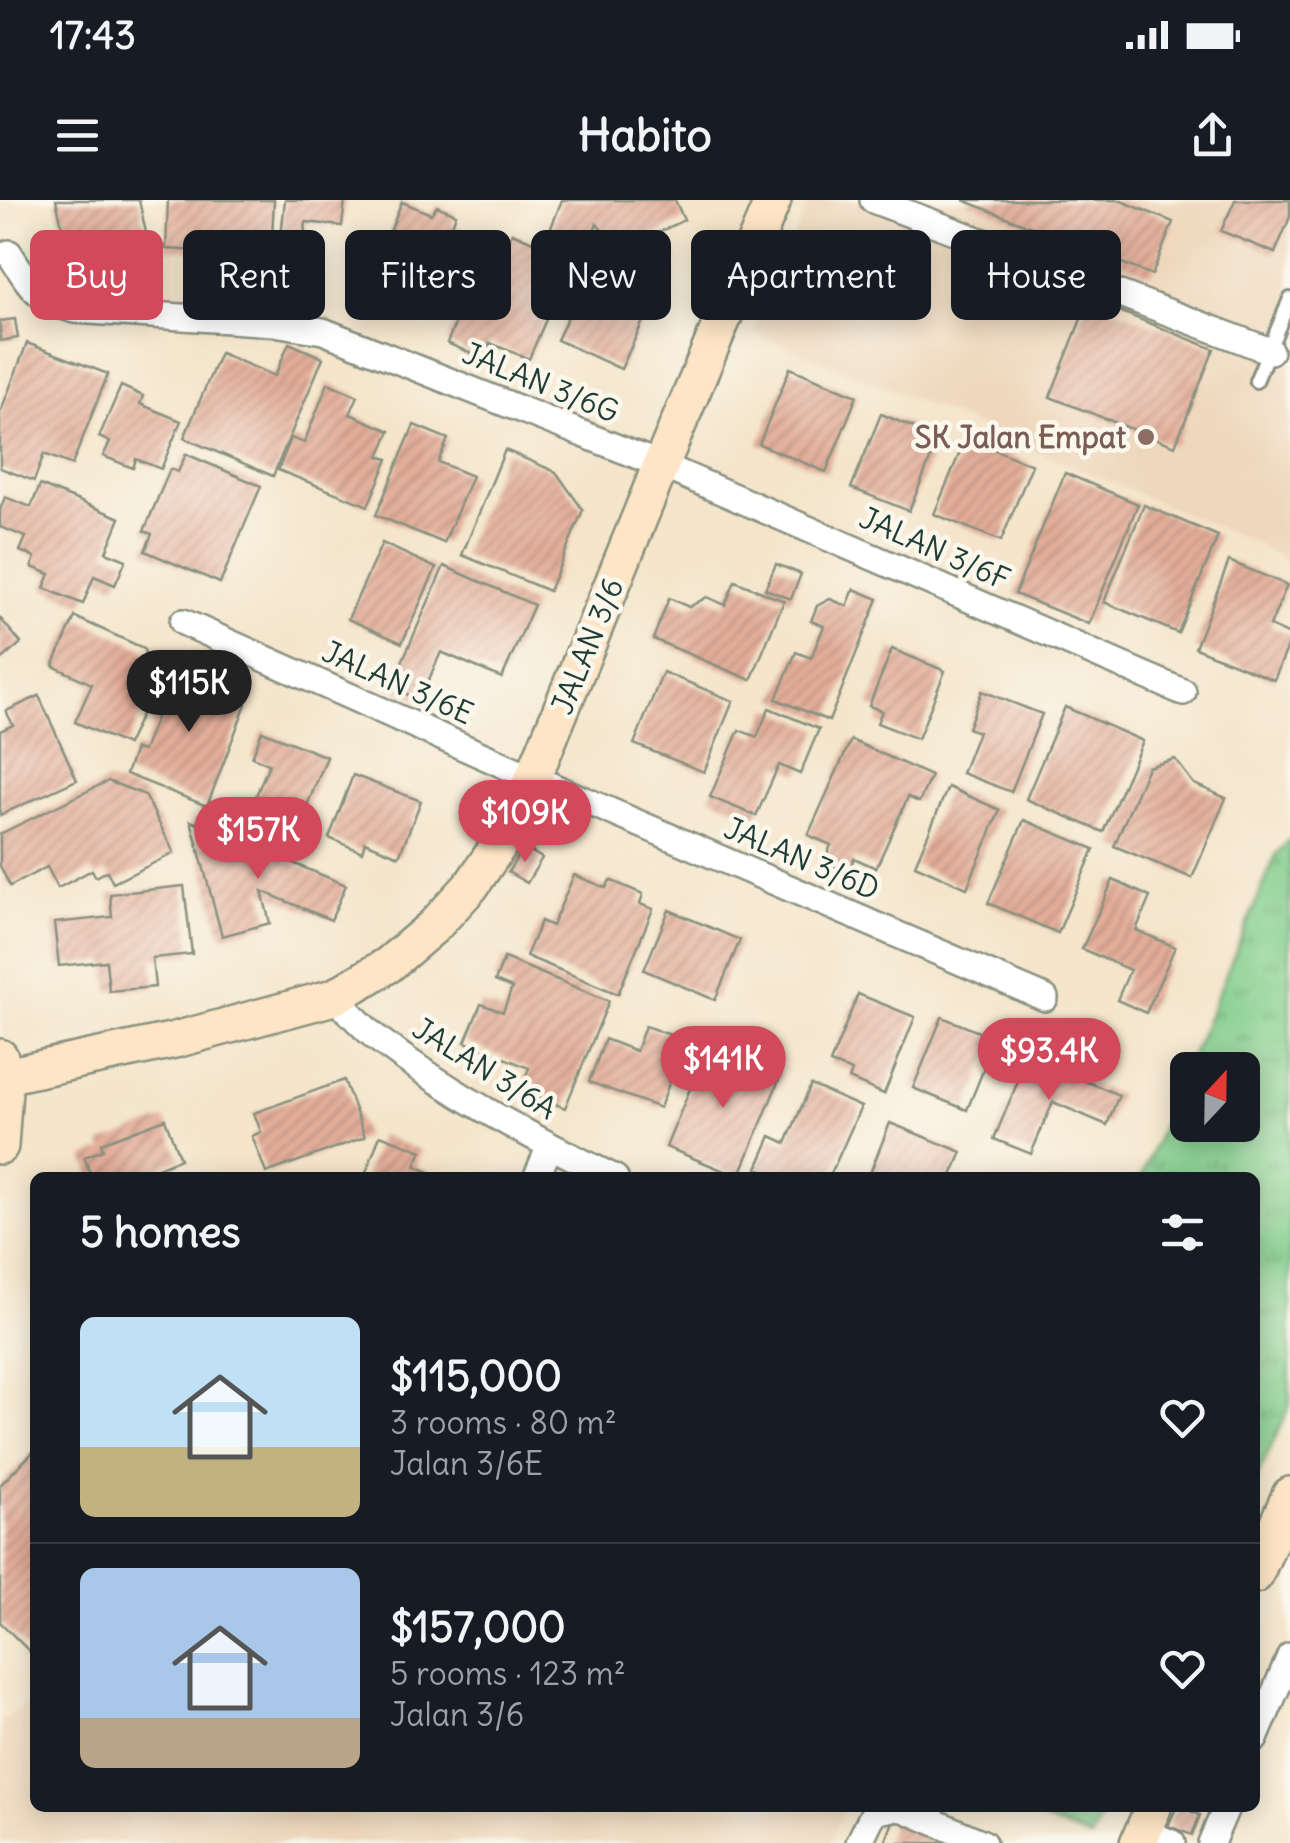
<!DOCTYPE html>
<meta charset="utf-8">
<style>
body{margin:0;font-family:Delius,sans-serif;background:#242831;color:#f1f3f6;height:100vh;display:flex;flex-direction:column;font-size:38px;white-space:nowrap}
*{box-sizing:border-box;margin:0}
p{font-size:32px;color:#9ea1a6}
.icon{flex:none;width:55px;height:55px;fill:none;stroke:currentColor;stroke-width:2;stroke-linecap:round;stroke-linejoin:round}
.map{position:relative;flex:1;overflow:hidden}
.panel{position:absolute;left:30px;top:972px;width:1230px;height:640px;display:flex;flex-direction:column;background:#171b24;border-radius:15px;box-shadow:0 5px 25px #0003}
.panel>*{flex:none}
.banner{position:absolute;left:30px;top:30px;width:1230px;height:90px;display:flex;gap:20px}
.needle{width:65px;rotate:22deg}
.fabs{position:absolute;left:1170px;top:852px;display:grid;gap:20px}
.fabs a{display:grid;place-items:center;width:90px;height:90px;border-radius:15px;background:#171b24;box-shadow:0 5px 25px #0003;font-size:50px}
.price{position:absolute;translate:-50% -85px;padding:0 22px;border-radius:35px;background:#d1495b;color:#fff;font-size:32px;line-height:65px;filter:drop-shadow(0 2px 5px #0008)}
.price::after{content:'';position:absolute;left:50%;top:60px;width:30px;height:22px;margin-left:-15px;background:inherit;clip-path:polygon(0 0,100% 0,50% 100%)}
.price.selected{background:#222;color:#fff}
ul{padding:0;list-style:none}
li{display:flex;align-items:center;gap:30px;height:250px;padding:0 50px}
li+li{border-top:2px solid #363941}
li span{display:grid;place-items:center;flex:none;width:280px;height:200px;border-radius:15px;color:#555}
li>.icon{margin-inline-start:auto}
span .icon{width:120px;height:120px;fill:#fffc;stroke-width:1}
li b{font-size:42px}
h2{display:flex;justify-content:space-between;align-items:center;height:120px;padding:0 50px;font-size:42px}
.chip{padding:0 35px;border-radius:15px;background:#171b24;box-shadow:0 5px 25px #0003;font-size:35px;line-height:90px}
.chip.selected{background:#d1495b;color:#fff}
.status{display:flex;justify-content:space-between;align-items:center;height:70px;padding:0 50px;background:#171b24;direction:ltr}
.status svg{height:28px;fill:currentColor}
header{display:flex;justify-content:space-between;align-items:center;height:130px;padding:0 50px;background:#171b24;font-size:45px;font-weight:800}
.map>svg:first-child{display:block}
</style>
<div class="status"><b>17:43</b><svg viewBox="0 0 49 12"><path d="M0 12V9h3v3zM5 12V6h3v6zM10 12V3h3v9zM15 12V0h3v12zM26 1h20v11H26zM47 4h2v5h-2z"/></svg></div>
<header><svg class="icon" aria-label="menu" viewBox="0 0 24 24"><path d="M4 6h16M4 12h16M4 18h16"/></svg>Habito<svg class="icon" aria-label="share" viewBox="0 0 24 24"><path d="M12 15V3M7 8l5-5 5 5M5 13v7h14v-7"/></svg></header>
<div class="map">
<svg width="1290" height="1643" viewBox="0 0 1290 1643">
<defs>
<pattern id="grass-tufts" width="24" height="20" patternUnits="userSpaceOnUse" patternTransform="scale(2.5)"><rect width="24" height="20" fill="#81cd8b"/><path d="M3 7l-1-3M5 7V3M7 7l1-3M15 17l-1-3M17 17v-4M19 17l1-3" fill="none" stroke="#69a872"/></pattern>
<pattern id="building-hatch" width="6" height="6" patternUnits="userSpaceOnUse" patternTransform="scale(2.5)"><rect width="6" height="6" fill="#e4ae9a"/><path d="M-1 1l2-2M0 6l6-6M5 7l2-2" fill="none" stroke="#b88f7e"/></pattern>
</defs>
<rect width="100%" height="100%" fill="#fbf7ec"/>
<filter id="ink" filterUnits="userSpaceOnUse"><feTurbulence type="fractalNoise" baseFrequency=".01" numOctaves="2"/><feDisplacementMap in="SourceGraphic" scale="20" xChannelSelector="R" yChannelSelector="G"/><feConvolveMatrix kernelMatrix="1 2 1 2 8 2 1 2 1" color-interpolation-filters="sRGB"/></filter>
<filter id="wash" filterUnits="userSpaceOnUse"><feTurbulence type="fractalNoise" baseFrequency=".0048" numOctaves="4" result="noise"/><feDisplacementMap in="SourceGraphic" scale="40" xChannelSelector="R" yChannelSelector="G"/><feGaussianBlur stdDeviation="2.25" result="paint"/><feColorMatrix in="noise" values="0 0 0 0 0 0 0 0 0 0 0 0 0 0 0 0 0 1.4 0 .05"/><feComposite in="paint" operator="in"/></filter>
<g filter="url(#wash)">
<rect width="100%" height="100%" fill="#f4e5cb"/>
<!-- built -->
<g fill="#eed7bb">
<path d="M810 0H1290V362L1250 341 754 132Z"/>
<path d="M35 1501V1608H844L829 1643H0V1521Z"/>
</g>
<!-- grass -->
<g fill="url(#grass-tufts)" stroke="#508560" stroke-width="2.5" fill-rule="evenodd">
<path d="M1290 639V1205L1255 1281V978L1141 977 1276 655ZM1188 870H1242V925H1188Z"/>
<path d="M1016 1608H1105L1091 1639Z"/>
</g>
<g id="blocks">
<!-- building -->
<g fill="url(#building-hatch)">
<path d="M56 0H139L148 42 70 60Z"/>
<path d="M168 0H274L271 55 166 49Z"/>
<path d="M285 0H345L342 26 306 22 304 37 281 35Z"/>
<path d="M562 0H675L684 20 651 36 658 48 629 62 597 24 588 45 550 30Z"/>
<path d="M963 0H1119L1173 22 1152 75Z"/>
<path d="M1235 0H1290V17L1275 53 1221 31Z"/>
<path d="M402 2 431 14 437 6 456 14 452 26 466 31 430 119 365 93Z"/>
<path d="M512 33 572 59 529 159 490 143 484 159 447 143 485 53 500 60Z"/>
<path d="M821 49 867 66 848 114 803 97Z"/>
<path d="M585 79 649 108 621 169 557 140Z"/>
<path d="M1089 99 1214 149 1175 246 1050 197Z"/>
<path d="M15 119 18 138 0 141V121Z"/>
<path d="M27 143 108 174 72 265 44 254 34 281 0 268V213Z"/>
<path d="M289 143 323 158 273 276 184 238 220 153 275 176Z"/>
<path d="M790 168 857 196 826 272 759 244Z"/>
<path d="M328 183 358 196 350 214 390 231 379 256 388 259 368 306 278 270 291 238 304 243Z"/>
<path d="M121 186 143 196 140 204 181 221 161 269 136 259 133 268 103 256 110 242 99 237Z"/>
<path d="M881 214 939 238 909 311 851 288Z"/>
<path d="M414 225 448 239 438 262 472 276 444 343 376 315Z"/>
<path d="M966 238 1032 265 1001 341 934 314Z"/>
<path d="M505 250 556 272 583 310 549 391 462 355Z"/>
<path d="M186 254 261 286 220 383 145 351 152 334 144 331 170 269 178 272Z"/>
<path d="M1065 273 1138 304 1089 424 1015 394Z"/>
<path d="M40 285 120 318 106 352 126 360 115 385 94 376 83 404 44 388 50 374 32 367 35 357 20 351 26 337 0 327V310L5 297 31 307Z"/>
<path d="M1144 305 1218 336 1178 433 1104 402Z"/>
<path d="M382 343 436 368 402 443 348 419Z"/>
<path d="M1229 361 1287 385 1270 426 1290 435V441L1274 480 1195 448Z"/>
<path d="M776 364 801 374 791 399 765 389Z"/>
<path d="M444 366 534 405 502 478 441 452 420 500 391 487Z"/>
<path d="M735 381 784 401 751 480 653 439 669 398 689 407 707 397 725 405Z"/>
<path d="M854 389 878 399 829 521 776 499 796 452 811 458 824 426 811 421 817 406 830 399 847 406Z"/>
<path d="M75 417 143 448 157 480 127 545 75 522 92 484 53 466Z"/>
<path d="M0 418 21 443 0 461Z"/>
<path d="M892 449 945 471 918 539 877 523 882 511 869 506Z"/>
<path d="M179 458 219 473 213 491 246 504 207 606 126 574 135 549 143 551Z"/>
<path d="M663 472 733 501 704 572 634 544Z"/>
<path d="M982 491 1042 514 1011 592 962 573 978 532 968 528Z"/>
<path d="M39 496 77 580 0 615V531L13 525 6 511Z"/>
<path d="M1065 507 1143 541 1103 632 1026 599Z"/>
<path d="M769 508 819 529 800 574 779 565 756 616 710 597 739 530 757 537Z"/>
<path d="M262 531 327 557 295 635 248 615 269 564 252 557Z"/>
<path d="M851 540 931 576 919 602 908 597 876 668 854 658 848 673 824 662 831 645 808 635Z"/>
<path d="M1175 559 1194 584 1226 598 1192 678 1114 646 1148 567Z"/>
<path d="M353 575 421 601 399 656 365 642 362 652 329 638Z"/>
<path d="M108 581 145 595 174 653 113 683 107 671 96 677 92 670 58 688 47 667 10 686 0 666V634Z"/>
<path d="M948 587 1000 610 967 688 915 665Z"/>
<path d="M1024 620 1094 649 1058 733 988 703Z"/>
<path d="M191 621 346 685 331 720 262 691 270 723 222 736Z"/>
<path d="M523 647 542 658 527 683 508 672Z"/>
<path d="M574 675 606 688 610 680 643 694 640 704 653 709 618 794 526 756 541 721 552 726Z"/>
<path d="M1113 680 1150 697 1136 730 1175 747 1146 813 1117 800 1130 770 1082 749Z"/>
<path d="M184 686 192 754 152 758 155 787 109 791 106 761 59 766 54 723 112 717 110 694Z"/>
<path d="M669 710 740 740 715 800 644 770Z"/>
<path d="M504 758 609 801 565 908 520 890 529 868 465 842 481 804 503 812 512 788 495 781Z"/>
<path d="M858 794 915 817 884 894 849 879 852 871 830 863Z"/>
<path d="M942 817 996 839 967 910 913 888Z"/>
<path d="M645 826 685 840 660 908 589 882 605 839 636 851Z"/>
<path d="M708 845 781 875 739 977 666 947Z"/>
<path d="M1028 857 1119 895 1107 925 1053 902 1031 954 994 939Z"/>
<path d="M344 880 365 937 266 973 252 936 261 932 254 913Z"/>
<path d="M811 885 861 907 829 978H778L757 968 771 936 786 943Z"/>
<path d="M165 919 180 959 155 969 158 978H92L84 957 103 950 101 943Z"/>
<path d="M890 923 962 952 951 978H868Z"/>
<path d="M380 935 422 951 415 966 443 978H364Z"/>
<path d="M35 1250V1457L0 1422V1285Z"/>
<path d="M1176 1608H1183L1200 1615 1192 1635 1168 1626Z"/>
<path d="M894 1619 952 1643H885Z"/>
</g>
</g>
</g>
<g filter="url(#ink)">
<use href="#blocks" fill-opacity="0" stroke="#8a9180" stroke-width="2.5"/>
<g fill="none" stroke-linecap="round" stroke-linejoin="round">
<defs>
<path id="lane" d="M1256 181 1290 99"/>
<g id="street">
<path d="M873 0 1270 151"/>
<path d="M9 53C31 86 34 98 74 110L274 123 323 131 661 265 1183 492"/>
<path d="M183 422 533 578 1045 798"/>
<path d="M334 797C349 811 363 828 379 840 452 895 532 938 615 978"/>
<path d="M536 978 550 946"/>
<path d="M1255 1539 1290 1456"/>
<path d="M1143 1631 1172 1643"/>
<path d="M859 1643 874 1612 893 1608 904 1609 983 1643"/>
<path d="M1211 1643 1226 1608"/>
</g>
<g id="secondary">
<path d="M0 857 5 876 0 946"/>
<path d="M5 876 175 840 334 797 388 765 434 726 471 686 507 633 533 578 661 265 773 0"/>
<path d="M1255 1375 1290 1295"/>
<path d="M1138 1643 1153 1608"/>
</g>
</defs>
<!-- lane casing -->
<use href="#lane" stroke="#8a9180" stroke-width="18"/>
<!-- street casing -->
<use href="#street" stroke="#8a9180" stroke-width="30"/>
<!-- secondary casing -->
<use href="#secondary" stroke="#8a9180" stroke-width="40"/>
<!-- lane -->
<use href="#lane" stroke="#fff" stroke-width="12"/>
<!-- street -->
<use href="#street" stroke="#fff" stroke-width="25"/>
<!-- secondary -->
<use href="#secondary" stroke="#fde5c5" stroke-width="35"/>
</g>
</g>
<!-- markers -->
<circle fill="#8d6e63" stroke="#fbf7ec" stroke-width="4" cx="1146" cy="237" r="10"/>
<g text-anchor="middle" dominant-baseline="central" stroke-width="9" stroke-linejoin="round" paint-order="stroke">
<!-- street labels -->
<g font-size="30" fill="#1f3d34" stroke="#fbf7ec">
<text transform="translate(541 182) rotate(22)">JALAN 3/6G</text>
<text transform="translate(935 348) rotate(24)">JALAN 3/6F</text>
<text transform="translate(587 446) rotate(-68)">JALAN 3/6</text>
<text transform="translate(398 482) rotate(24)">JALAN 3/6E</text>
<text transform="translate(802 658) rotate(23)">JALAN 3/6D</text>
<text transform="translate(485 868) rotate(32)">JALAN 3/6A</text>
</g>
<!-- education labels -->
<g font-size="30" font-weight="bold" fill="#785e54" stroke="#fbf7ec" text-anchor="end">
<text x="1126" y="237">SK Jalan Empat</text>
</g>
</g>
</svg>
<div class="fabs">
<a><svg class="needle" viewBox="-14 -14 28 28"><path d="M0-13l5 13h-10z" fill="#e53935"/><path d="M0 13l5-13h-10z" fill="#9ea1a6"/></svg></a>
</div>
<b class="price selected" style="left:189px;top:535px">$115K</b>
<b class="price" style="left:525px;top:665px">$109K</b>
<b class="price" style="left:258px;top:682px">$157K</b>
<b class="price" style="left:1049px;top:903px">$93.4K</b>
<b class="price" style="left:723px;top:911px">$141K</b>
<div class="banner">
<a class="chip selected">Buy</a>
<a class="chip">Rent</a>
<a class="chip">Filters</a>
<a class="chip">New</a>
<a class="chip">Apartment</a>
<a class="chip">House</a>
</div>
<section class="panel">
<h2>5 homes<svg class="icon" aria-label="filters" viewBox="0 0 24 24"><path d="M4 7h16M4 17h16"/><circle cx="9" cy="7" r="2"/><circle cx="15" cy="17" r="2"/></svg></h2>
<ul>
<li><span style="background:linear-gradient(#bfe0f5 65%,#c2b280 0)"><svg class="icon" aria-label="home" viewBox="0 0 24 24"><path d="M3 11l9-7 9 7M6 9v11h12V9"/></svg></span><div><b>$115,000</b><p>3 rooms · 80 m²</p><p>Jalan 3/6E</p></div><svg class="icon" aria-label="heart" viewBox="0 0 24 24"><path d="M12 20l-8-8c-3-5 5-10 8-4 3-6 11-1 8 4z"/></svg></li>
<li><span style="background:linear-gradient(#a9c7e8 75%,#b9a48a 0)"><svg class="icon" aria-label="home" viewBox="0 0 24 24"><path d="M3 11l9-7 9 7M6 9v11h12V9"/></svg></span><div><b>$157,000</b><p>5 rooms · 123 m²</p><p>Jalan 3/6</p></div><svg class="icon" aria-label="heart" viewBox="0 0 24 24"><path d="M12 20l-8-8c-3-5 5-10 8-4 3-6 11-1 8 4z"/></svg></li>
</ul>
</section>
</div>
